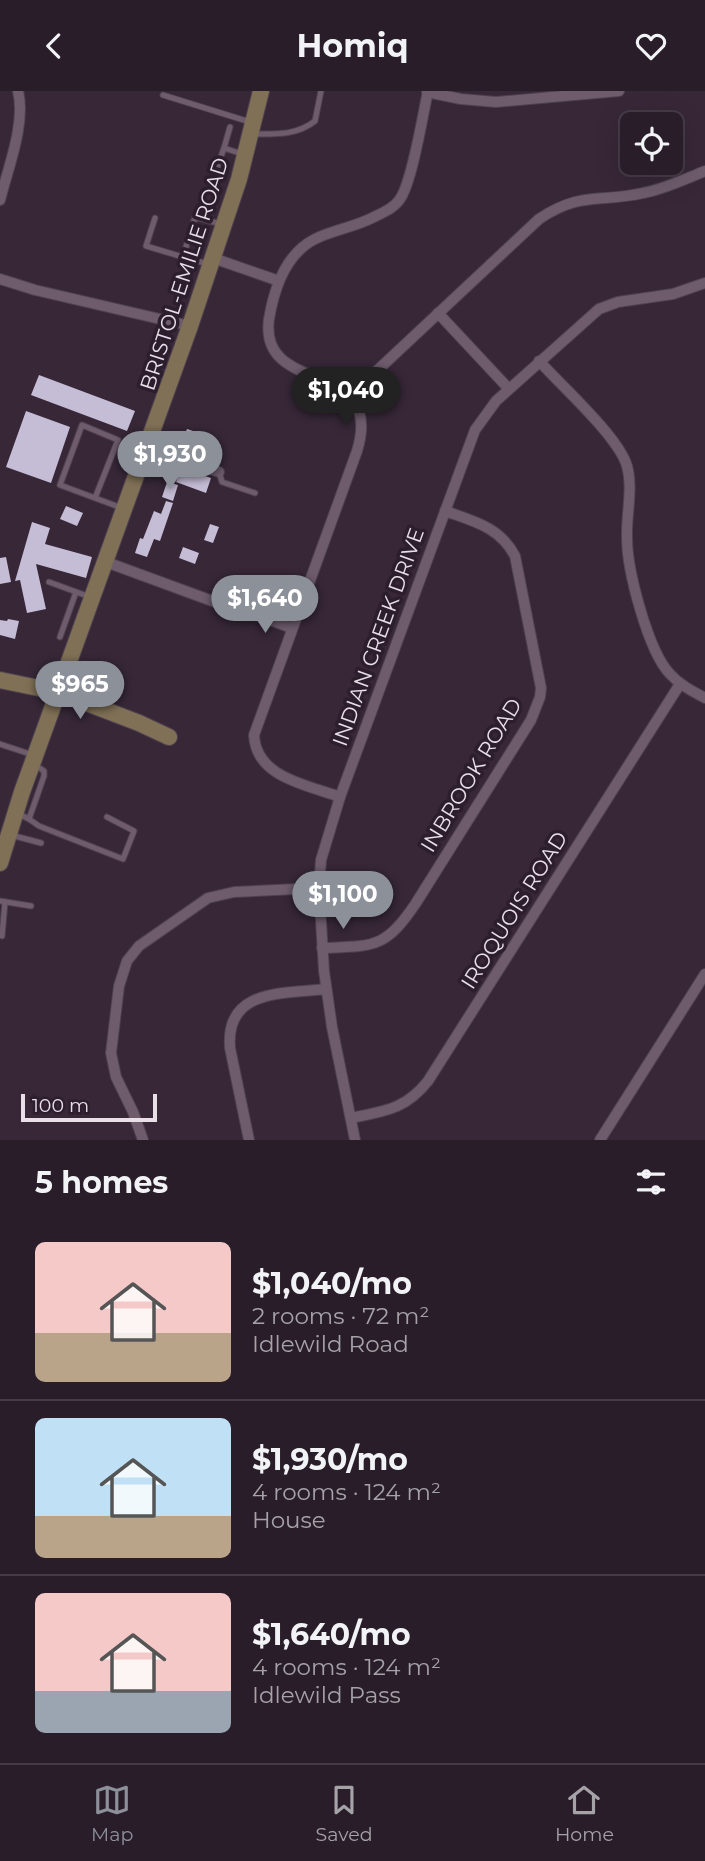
<!DOCTYPE html>
<meta charset="utf-8">
<style>
body{margin:0;font-family:Montserrat,sans-serif;background:#312631;color:#f1f3f6;height:100vh;display:flex;flex-direction:column;font-size:26px;white-space:nowrap}
*{box-sizing:border-box;margin:0}
p{font-size:23px;color:#a5a2a8}
.icon{flex:none;width:38px;height:38px;fill:none;stroke:currentColor;stroke-width:2;stroke-linecap:round;stroke-linejoin:round}
.map{position:relative;height:1049px;overflow:hidden}
.side{display:flex;flex-direction:column;background:#291d29;flex:1}
.side>*{flex:none}
.buttons{position:absolute;left:620px;top:21px;display:grid;gap:14px}
.buttons a{display:grid;place-items:center;width:63px;height:63px;border-radius:10px;background:#291d29;box-shadow:0 7px 28px #0002,0 0 0 2px #453b46;font-size:35px}
.scale{position:absolute;left:21px;bottom:18px;width:136px;box-sizing:border-box;padding-left:7px;border:4px solid #e9dfe9;border-top:0;font-size:19px;line-height:24px;white-space:nowrap;color:#e9dfe9;-webkit-text-stroke:5px #2d1e2d;paint-order:stroke}
.price{position:absolute;translate:-50% -60px;padding:0 16px;border-radius:24px;background:#8c9099;color:#fff;font-size:23px;line-height:46px;filter:drop-shadow(0 2px 4px #0008)}
.price::after{content:'';position:absolute;left:50%;top:42px;width:21px;height:16px;margin-left:-10px;background:inherit;clip-path:polygon(0 0,100% 0,50% 100%)}
.price.active{background:#222;color:#fff}
ul{padding:0;list-style:none}
li{display:flex;align-items:center;gap:21px;height:175px;padding:0 35px}
li+li{border-top:2px solid #453b46}
li span{display:grid;place-items:center;flex:none;width:196px;height:140px;border-radius:10px;color:#555}
li>.icon{margin-inline-start:auto}
span .icon{width:84px;height:84px;fill:#fffc;stroke-width:1}
li b{font-size:30px}
h2{display:flex;justify-content:space-between;align-items:center;height:84px;padding:0 35px;font-size:30px}
header{display:flex;justify-content:space-between;align-items:center;height:91px;padding:0 35px;background:#291d29;font-size:32px;font-weight:700}
.menu{display:flex;justify-content:space-around;align-items:center;height:98px;border-top:2px solid #453b46;background:#291d29;font-size:19px;color:#a5a2a8}
.menu a{display:grid;justify-items:center;gap:4px}
.menu .active{color:#8c9099}
.map>svg:first-child{display:block}
</style>
<header><svg class="icon" aria-label="back" viewBox="0 0 24 24"><path d="M15 5l-7 7 7 7"/></svg>Homiq<svg class="icon" aria-label="heart" viewBox="0 0 24 24"><path d="M12 20l-8-8c-3-5 5-10 8-4 3-6 11-1 8 4z"/></svg></header>
<div class="map">
<svg width="705" height="1049" viewBox="0 0 705 1049">
<rect width="100%" height="100%" fill="#372737"/>
<!-- building -->
<g fill="#c5bdd6">
<path d="M39 284 135 320 127 340 31 304Z"/>
<path d="M26 320 70 336 51 392 6 376Z"/>
<path d="M187 338 199 342 194 354 199 356 196 365 179 360Z"/>
<path d="M181 377 211 387 206 402 176 391Z"/>
<path d="M167 391 178 394 173 410 162 406Z"/>
<path d="M166 410 173 412 160 450 154 448 147 466 135 462 140 447 143 448 154 420 161 423Z"/>
<path d="M66 415 83 422 77 435 60 428Z"/>
<path d="M32 431 50 437 45 453 92 466 86 487 36 473 46 518 27 522 20 489 15 490Z"/>
<path d="M210 433 219 436 213 452 204 449Z"/>
<path d="M183 456 199 462 195 473 179 467Z"/>
<path d="M6 466 11 491 0 493V467Z"/>
<path d="M8 528 19 530 15 548 0 544V529L7 530Z"/>
</g>
<g fill="none" stroke-linecap="round" stroke-linejoin="round">
<defs>
<g id="lane">
<path d="M163 4 250 31"/>
<path d="M251 43C274 43 296 45 315 30L321 0"/>
<path d="M224 57 230 36"/>
<path d="M216 80 224 57 242 63"/>
<path d="M155 127 146 155 183 166"/>
<path d="M208 173 183 166 195 126 221 133"/>
<path d="M219 381 222 391 255 402"/>
<path d="M95 407 60 394 82 334 118 349 95 407 122 417"/>
<path d="M49 491 90 506"/>
<path d="M60 546 76 501"/>
<path d="M0 653 33 664"/>
<path d="M19 723 29 728 44 685V680L35 674"/>
<path d="M29 728 39 735 123 768 134 740 107 726"/>
<path d="M11 744 41 752"/>
<path d="M0 810 31 815"/>
<path d="M2 845 5 811"/>
</g>
<g id="street">
<path d="M427 1 461 8 496 11 619 0"/>
<path d="M0 109C8 77 26 32 18 0"/>
<path d="M213 167 279 190"/>
<path d="M0 188 35 199 190 235"/>
<path d="M438 222 509 298"/>
<path d="M539 270C562 295 615 343 626 372 634 395 626 423 627 447 627 479 648 560 670 583 680 594 692 600 705 607"/>
<path d="M350 305 539 128C581 100 599 112 643 102 665 98 685 88 705 80"/>
<path d="M147 357 219 381"/>
<path d="M106 471 215 511"/>
<path d="M248 521 292 537"/>
<path d="M340 706C308 694 256 687 254 644L357 360C386 265 258 307 269 228 274 198 285 163 315 148 333 139 355 136 374 126 384 121 394 117 400 108 412 91 423 23 428 0"/>
<path d="M322 857C374 855 385 858 416 812L531 629 540 606 541 597 515 465C500 436 473 430 445 420"/>
<path d="M351 1027C384 1020 405 1019 428 990L680 593"/>
<path d="M143 1049 133 1021 116 986 111 962 119 895 127 870 139 855 208 807 234 801 319 797"/>
<path d="M249 1049 230 957C225 897 284 903 326 898"/>
<path d="M355 1049 332 936 324 880 319 797 321 769 340 706 475 339 496 310 599 218 618 211 673 203 705 192"/>
<path d="M600 1049 705 883"/>
</g>
<g id="secondary">
<path d="M0 589 58 601 139 632 169 646"/>
<path d="M0 772 22 701 190 235 239 88 261 0"/>
</g>
</defs>
<!-- lane casing -->
<use href="#lane" stroke="#4f424f" stroke-width="7"/>
<!-- street casing -->
<use href="#street" stroke="#4f424f" stroke-width="12"/>
<!-- secondary casing -->
<use href="#secondary" stroke="#4f424f" stroke-width="18"/>
<!-- lane -->
<use href="#lane" stroke="#6e5c6d" stroke-width="5"/>
<!-- street -->
<use href="#street" stroke="#6e5c6d" stroke-width="10"/>
<!-- secondary -->
<use href="#secondary" stroke="#7f7056" stroke-width="16"/>
</g>
<g text-anchor="middle" dominant-baseline="central" stroke-width="7" stroke-linejoin="round" paint-order="stroke">
<!-- street labels -->
<g font-size="21" fill="#e9dfe9" stroke="#2d1e2d">
<text transform="translate(184 183) rotate(-72)">BRISTOL-EMILIE ROAD</text>
<text transform="translate(378 546) rotate(-70)">INDIAN CREEK DRIVE</text>
<text transform="translate(471 684) rotate(-59)">INBROOK ROAD</text>
<text transform="translate(514 819) rotate(-58)">IROQUOIS ROAD</text>
</g>
</g>
</svg>
<div class="buttons">
<a><svg class="icon" aria-label="locate" viewBox="0 0 24 24"><circle cx="12" cy="12" r="6"/><path d="M12 2v4M12 18v4M2 12h4M18 12h4"/></svg></a>
</div>
<div class="scale">100 m</div>
<b class="price active" style="left:346px;top:336px">$1,040</b>
<b class="price" style="left:170px;top:400px">$1,930</b>
<b class="price" style="left:265px;top:544px">$1,640</b>
<b class="price" style="left:80px;top:630px">$965</b>
<b class="price" style="left:343px;top:840px">$1,100</b>
</div>
<section class="side">
<h2>5 homes<svg class="icon" aria-label="filters" viewBox="0 0 24 24"><path d="M4 7h16M4 17h16"/><circle cx="9" cy="7" r="2"/><circle cx="15" cy="17" r="2"/></svg></h2>
<ul>
<li><span style="background:linear-gradient(#f6c9c9 65%,#b9a48a 0)"><svg class="icon" aria-label="home" viewBox="0 0 24 24"><path d="M3 11l9-7 9 7M6 9v11h12V9"/></svg></span><div><b>$1,040/mo</b><p>2 rooms · 72 m²</p><p>Idlewild Road</p></div></li>
<li><span style="background:linear-gradient(#bfe0f5 70%,#b9a48a 0)"><svg class="icon" aria-label="home" viewBox="0 0 24 24"><path d="M3 11l9-7 9 7M6 9v11h12V9"/></svg></span><div><b>$1,930/mo</b><p>4 rooms · 124 m²</p><p>House</p></div></li>
<li><span style="background:linear-gradient(#f6c9c9 70%,#9aa5b1 0)"><svg class="icon" aria-label="home" viewBox="0 0 24 24"><path d="M3 11l9-7 9 7M6 9v11h12V9"/></svg></span><div><b>$1,640/mo</b><p>4 rooms · 124 m²</p><p>Idlewild Pass</p></div></li>
</ul>
</section>
<nav class="menu">
<a class="active"><svg class="icon" aria-label="map" viewBox="0 0 24 24"><path d="M3 6l6-2 6 2 6-2v14l-6 2-6-2-6 2zM9 4v14M15 6v14"/></svg>Map</a>
<a><svg class="icon" aria-label="saved" viewBox="0 0 24 24"><path d="M7 4h10v16l-5-4-5 4z"/></svg>Saved</a>
<a><svg class="icon" aria-label="home" viewBox="0 0 24 24"><path d="M3 11l9-7 9 7M6 9v11h12V9"/></svg>Home</a>
</nav>
